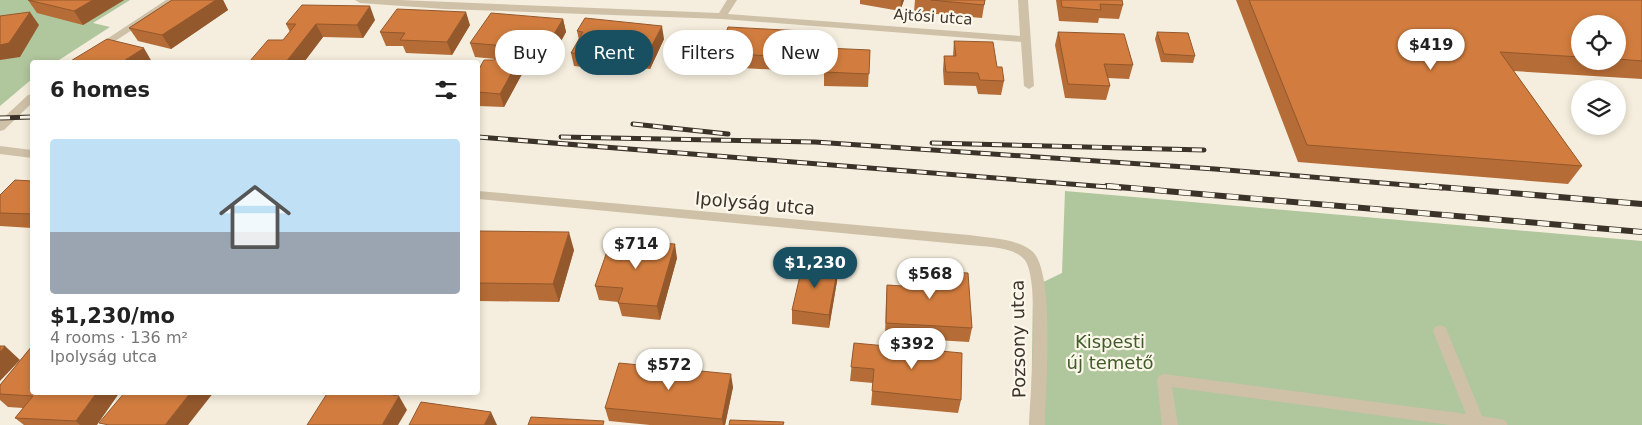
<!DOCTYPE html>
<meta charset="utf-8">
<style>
body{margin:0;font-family:"DejaVu Sans",sans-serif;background:#f6f6f6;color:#222;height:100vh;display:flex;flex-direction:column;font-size:19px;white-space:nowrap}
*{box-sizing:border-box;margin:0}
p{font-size:16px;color:#767676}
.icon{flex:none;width:28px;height:28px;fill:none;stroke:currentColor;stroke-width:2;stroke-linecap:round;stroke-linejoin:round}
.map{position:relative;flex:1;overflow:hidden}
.sheet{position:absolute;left:30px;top:60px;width:450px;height:335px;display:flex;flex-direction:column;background:#fff;border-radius:5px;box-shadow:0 2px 8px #0003}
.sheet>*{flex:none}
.hud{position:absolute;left:495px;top:30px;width:475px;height:45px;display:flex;gap:10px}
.buttons{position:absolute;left:1571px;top:15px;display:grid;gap:10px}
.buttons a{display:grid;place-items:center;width:55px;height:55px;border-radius:50%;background:#fff;box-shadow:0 2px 8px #0003;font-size:25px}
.price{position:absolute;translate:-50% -42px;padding:0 11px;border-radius:18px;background:#fff;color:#222;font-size:16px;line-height:32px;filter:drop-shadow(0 1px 2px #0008)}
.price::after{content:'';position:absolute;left:50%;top:30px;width:15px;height:11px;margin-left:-8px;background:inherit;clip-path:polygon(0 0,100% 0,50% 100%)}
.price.active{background:#195061;color:#fff}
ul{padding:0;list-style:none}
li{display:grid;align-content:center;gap:10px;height:265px;padding:0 20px}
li+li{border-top:1px solid #e0e0e0}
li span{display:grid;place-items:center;height:155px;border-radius:5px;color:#555}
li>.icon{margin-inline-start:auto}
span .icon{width:90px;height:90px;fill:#fffc;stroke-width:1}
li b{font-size:21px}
h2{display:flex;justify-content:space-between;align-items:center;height:60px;padding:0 20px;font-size:21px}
.tag{padding:0 18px;border-radius:22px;background:#fff;box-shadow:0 2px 8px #0003;font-size:18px;line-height:45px}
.tag.active{background:#195061;color:#fff}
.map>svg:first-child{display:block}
</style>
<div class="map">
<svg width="1642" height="425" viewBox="0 0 1642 425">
<rect width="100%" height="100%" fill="#f5eede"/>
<!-- green -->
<g fill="#b0c69c">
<path d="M0 0H130L93 23 110 27 56 62H32V79L0 106Z"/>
<path d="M1065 191 1642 241V425H1031L1033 287 1062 273Z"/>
</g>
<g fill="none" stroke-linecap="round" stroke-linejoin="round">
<!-- minor -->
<g fill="#cfc1a8" fill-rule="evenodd">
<path d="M166 0H178L83 62H72Z"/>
<path d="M355 0H400L719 13 727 0H737L728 14 1020 36 1018 0H1028L1034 86 1029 89 1024 86 1021 42 722 19 444 9 360 3Z"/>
<path d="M32 94V103L4 130 0 131V121L28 95Z"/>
<path d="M0 146 32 150V158L0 154Z"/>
<path d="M478 191 969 235C988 238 1016 238 1032 251 1056 272 1045 391 1045 425H1029C1030 396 1041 277 1024 259 1012 246 985 247 969 245L478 199Z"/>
<path d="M1440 325 1445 327 1447 331 1482 416 1505 420 1508 425H1450L1172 387 1178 425H1162L1157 380 1159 376 1164 374 1466 414 1433 331 1435 327Z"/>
</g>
<defs>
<g id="rail-far1">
<path d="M0 118 32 117"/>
<path d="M633 124 728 134"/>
<path d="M478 137 1121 188"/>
<path d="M561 137 815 142 1215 169 1442 188"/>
<path d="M932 143 1204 150"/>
</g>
<g id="rail">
<path d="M1107 186 1642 232"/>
<path d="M1427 186 1642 204"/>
</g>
</defs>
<!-- rail-far1 casing -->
<use href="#rail-far1" stroke="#3b3229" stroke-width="5"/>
<!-- rail casing -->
<use href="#rail" stroke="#3b3229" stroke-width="6"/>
<!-- rail-far1 -->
<use href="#rail-far1" stroke="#fcf7eb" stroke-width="3" stroke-dasharray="10" stroke-linecap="butt"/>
<!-- rail -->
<use href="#rail" stroke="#fcf7eb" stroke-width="4.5" stroke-dasharray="12" stroke-linecap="butt"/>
</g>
<!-- wall -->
<g fill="#b56c36" fill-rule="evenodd">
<path d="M28 0H124L83 25 37 13Z"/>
<path d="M172 0H223L228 10 171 49 138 41 129 28Z"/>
<path d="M860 0H904L900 11 860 4Z"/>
<path d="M915 0H985L982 18 914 12Z"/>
<path d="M1056 0H1122L1123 5 1119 19 1099 18 1098 23 1059 21Z"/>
<path d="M1236 0H1642V79L1514 71 1582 166 1568 184 1298 162ZM1580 24H1618V61H1580Z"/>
<path d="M563 19 566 32 549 63 527 61 528 63 504 107 478 106V71L494 60 495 59 475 57 470 43Z"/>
<path d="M375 20 363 38 323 37 304 62H249L283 40 290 32 286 24Z"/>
<path d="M470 25 452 55 406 53 403 46H386L380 32Z"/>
<path d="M577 31 664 39 650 69 610 65 607 70 574 66 571 53 579 40Z"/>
<path d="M803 31 804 45 799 71 742 68 740 72 710 71 708 57 722 45Z"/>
<path d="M1058 32 1133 65 1129 79 1108 78 1110 86 1106 100 1065 98 1055 45Z"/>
<path d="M1157 32 1195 56 1193 63 1161 62 1155 39Z"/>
<path d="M954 41 997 67 1004 81 1001 95 978 94 976 86 944 85 943 70 944 56H953Z"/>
<path d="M870 50 868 87 824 86V72Z"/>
<path d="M32 181V228L0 226V195Z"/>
<path d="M478 231 574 250 559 302 478 301Z"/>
<path d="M677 258 660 320 622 316 618 302 599 300 595 286Z"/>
<path d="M902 270 972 328 969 342 885 337 886 299 887 285 901 286Z"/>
<path d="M837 281 829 328 792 324V310Z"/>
<path d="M854 343 961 400 958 413 871 405 873 383 850 381Z"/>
<path d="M32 346 97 425H24L15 418 23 408 8 407 0 400V385Z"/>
<path d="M733 387 725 425H650L609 421 605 408Z"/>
</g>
<!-- shaded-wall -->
<g fill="#93582c">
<path d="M93 0H124L83 25 74 11Z"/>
<path d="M216 0H223L228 10 171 49 162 35Z"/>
<path d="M901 0H904L900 11Z"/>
<path d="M370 6 375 20 363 38 357 25Z"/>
<path d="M30 12 39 25 20 57 0 60V45Z"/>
<path d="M466 12 470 25 452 55 447 42Z"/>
<path d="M563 19 566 32 549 63 545 49Z"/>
<path d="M316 24 323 37 304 62H286Z"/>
<path d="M662 26 664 39 650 69 647 55Z"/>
<path d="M803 31 804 45 799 71V58Z"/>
<path d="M144 48 152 62H122Z"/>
<path d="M524 50 528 63 504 107 500 94Z"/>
<path d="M607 51 610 65 607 70 604 56Z"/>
<path d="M740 54 742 68 740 72 739 59Z"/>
<path d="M569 232 574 250 559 302 553 284Z"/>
<path d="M675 244 677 258 660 320 657 306Z"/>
<path d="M838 267 837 281 829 328V315Z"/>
<path d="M5 346 20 360 0 381V352Z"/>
<path d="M731 374 733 387 725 425H723L722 419Z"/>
<path d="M97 392H120L97 425H80L76 421Z"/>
<path d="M191 392H214L188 425H165Z"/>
<path d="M399 396 407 410 398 425H382Z"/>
<path d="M491 412 497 425H484Z"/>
</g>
<!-- building -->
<g fill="#d27d3f" stroke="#93582c">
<path d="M28 0H93L74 11Z"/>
<path d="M172 0H216L162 35 129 28Z"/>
<path d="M931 0H985L984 5Z"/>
<path d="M1061 0H1122L1123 5 1100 4 1101 10 1062 7Z"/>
<path d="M1249 0H1642V61L1618 59V24H1580V57L1500 52 1582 166 1307 145Z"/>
<path d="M302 5 370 6 357 25 316 24 286 62H249L268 40H283L296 24H286Z"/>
<path d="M397 9 466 12 447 42 400 40 405 33 380 32Z"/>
<path d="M30 12 9 43 0 45V16Z"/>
<path d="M491 13 563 19 545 49 470 43Z"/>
<path d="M585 18 662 26 647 55 607 51 604 56 571 53 583 32 577 31Z"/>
<path d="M728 27 803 31 799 58 740 54 739 59 708 57 712 45H722Z"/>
<path d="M1058 32 1124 34 1133 65 1104 64 1110 86 1068 84Z"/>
<path d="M1157 32 1188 33 1195 56 1164 54Z"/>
<path d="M107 39 144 48 122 62H69Z"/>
<path d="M954 41 993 42 997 67H1002L1004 81 980 80 978 73 946 72 944 56H956Z"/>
<path d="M501 48 524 50 500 94 478 92V71L484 60H494Z"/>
<path d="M826 48 870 50 869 74 824 72Z"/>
<path d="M15 180 32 181V214L0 213V195Z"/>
<path d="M478 231 569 232 553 284 478 283Z"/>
<path d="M611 240 675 244 657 306 618 303 623 288 595 286Z"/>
<path d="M803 263 838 267 829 315 792 310Z"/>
<path d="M902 270 968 273 972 328 886 323 887 285 902 286Z"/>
<path d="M854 343 962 353 961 400 872 391 874 369 851 367Z"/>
<path d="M0 346H5L0 352Z"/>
<path d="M32 346V392H97L76 421 15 418 33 396 0 394V385Z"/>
<path d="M619 363 731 374 722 419 605 408Z"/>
<path d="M125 392H191L165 425H109L99 423Z"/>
<path d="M328 392H374L399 396 382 425H307Z"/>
<path d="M421 402 491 412 484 425H409Z"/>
<path d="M531 417 604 421 603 425H528Z"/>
<path d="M730 420 784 422 783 425H729Z"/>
</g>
<g text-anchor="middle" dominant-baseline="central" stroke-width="4.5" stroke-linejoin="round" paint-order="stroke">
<!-- far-street labels -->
<g font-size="15" fill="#3b3229" stroke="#fcf7eb">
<text transform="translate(933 17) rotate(4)">Ajtósi utca</text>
</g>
<!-- street labels -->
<g font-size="18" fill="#3b3229" stroke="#fcf7eb">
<text transform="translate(755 203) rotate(5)">Ipolyság utca</text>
<text transform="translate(1018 339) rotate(-91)">Pozsony utca</text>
</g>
<!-- park labels -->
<g font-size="18" fill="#415c2a" stroke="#fcf7eb">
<text x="1110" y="341">Kispesti<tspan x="1110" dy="21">új temető</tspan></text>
</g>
</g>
</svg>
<div class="buttons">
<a><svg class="icon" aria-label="locate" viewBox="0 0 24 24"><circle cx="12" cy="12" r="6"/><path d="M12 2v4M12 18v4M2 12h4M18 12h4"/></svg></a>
<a><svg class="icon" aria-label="layers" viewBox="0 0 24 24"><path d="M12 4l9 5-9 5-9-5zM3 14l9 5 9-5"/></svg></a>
</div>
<b class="price" style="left:1431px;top:71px">$419</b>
<b class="price" style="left:636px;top:270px">$714</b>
<b class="price active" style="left:815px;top:289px">$1,230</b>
<b class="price" style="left:930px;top:300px">$568</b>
<b class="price" style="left:912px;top:370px">$392</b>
<b class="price" style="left:669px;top:391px">$572</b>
<div class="hud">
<a class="tag">Buy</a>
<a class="tag active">Rent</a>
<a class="tag">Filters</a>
<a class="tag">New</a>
</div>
<section class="sheet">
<h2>6 homes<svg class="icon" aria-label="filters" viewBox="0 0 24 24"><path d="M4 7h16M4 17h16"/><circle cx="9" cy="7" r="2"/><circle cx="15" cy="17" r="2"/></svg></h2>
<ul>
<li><span style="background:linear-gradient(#bfe0f5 60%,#9aa5b1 0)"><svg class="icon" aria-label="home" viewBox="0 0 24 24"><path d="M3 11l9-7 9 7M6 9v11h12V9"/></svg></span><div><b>$1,230/mo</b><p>4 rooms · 136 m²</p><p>Ipolyság utca</p></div></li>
</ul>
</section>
</div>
